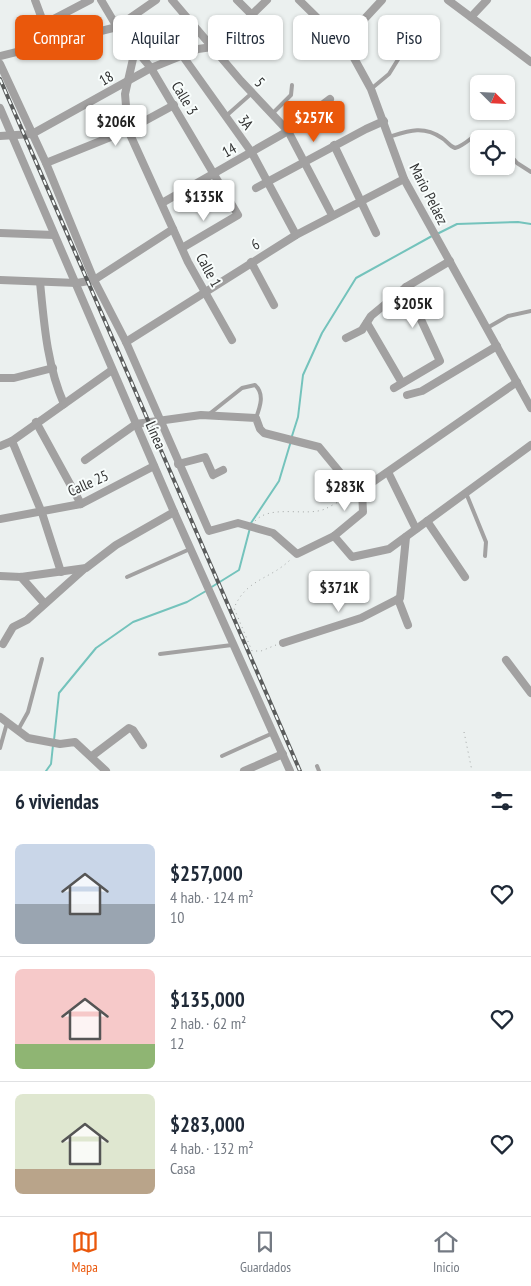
<!DOCTYPE html>
<html lang="es">
<meta charset="utf-8">
<style>
body{margin:0;font-family:"PT Sans Narrow",sans-serif;background:#f2f2f3;color:#1f2937;height:100vh;display:flex;flex-direction:column;font-size:19px;white-space:nowrap}
*{box-sizing:border-box;margin:0}
p{font-size:16px;color:#747a83}
.icon{flex:none;width:28px;height:28px;fill:none;stroke:currentColor;stroke-width:2;stroke-linecap:round;stroke-linejoin:round}
.map{position:relative;height:771px;overflow:hidden}
.panel{display:flex;flex-direction:column;background:#fff;flex:1}
.panel>*{flex:none}
.banner{position:absolute;left:15px;top:15px;width:501px;height:45px;display:flex;gap:10px}
.needle{width:32px;rotate:114deg}
.buttons{position:absolute;left:470px;top:75px;display:grid;gap:10px}
.buttons a{display:grid;place-items:center;width:45px;height:45px;border-radius:8px;background:#fff;box-shadow:0 1px 4px #0004;font-size:25px}
.price{position:absolute;translate:-50% -42px;padding:0 11px;border-radius:5px;background:#fff;color:#222;font-size:16px;line-height:32px;filter:drop-shadow(0 1px 2px #0008)}
.price::after{content:'';position:absolute;left:50%;top:30px;width:15px;height:11px;margin-left:-8px;background:inherit;clip-path:polygon(0 0,100% 0,50% 100%)}
.price.selected{background:#ea580c;color:#fff}
ul{padding:0;list-style:none}
li{display:flex;align-items:center;gap:15px;height:125px;padding:0 15px}
li+li{border-top:1px solid #e0e1e3}
li span{display:grid;place-items:center;flex:none;width:140px;height:100px;border-radius:8px;color:#555}
li>.icon{margin-inline-start:auto}
span .icon{width:60px;height:60px;fill:#fffc;stroke-width:1}
li b{font-size:21px}
h2{display:flex;justify-content:space-between;align-items:center;height:60px;padding:0 15px;font-size:21px}
.chip{padding:0 18px;border-radius:8px;background:#fff;box-shadow:0 1px 4px #0004;font-size:18px;line-height:45px}
.chip.selected{background:#ea580c;color:#fff}
.dock{display:flex;justify-content:space-around;align-items:center;height:70px;border-top:1px solid #e0e1e3;background:#fff;font-size:14px;color:#747a83}
.dock a{display:grid;justify-items:center;gap:2px}
.dock .selected{color:#ea580c}
.map>svg:first-child{display:block}
</style>
<div class="map">
<svg width="531" height="771" viewBox="0 0 531 771">
<rect width="100%" height="100%" fill="#ebf0ef"/>
<g fill="none" stroke-linecap="round" stroke-linejoin="round">
<!-- stream -->
<g stroke="#74c3bc" stroke-width="2">
<path d="M437 234 457 224 518 222 531 224"/>
<path d="M292 436 298 417 303 375 322 333 356 278 432 236"/>
<path d="M251 523 279 481 291 441"/>
<path d="M210 588 239 570 250 528"/>
<path d="M54 740 59 693 96 648 133 622 187 602 206 591"/>
<path d="M46 771 51 764 53 745"/>
</g>
<!-- path -->
<g stroke="#a3a7a6" stroke-width="1" stroke-dasharray="1 4" stroke-linecap="butt">
<path d="M255 521C271 504 306 517 325 509 333 505 341 500 350 496"/>
<path d="M276 645 261 651H252L234 608C247 578 270 580 291 559"/>
<path d="M464 732 472 771"/>
</g>
<!-- service -->
<g stroke="#a2a1a1" stroke-width="4">
<path d="M371 89 389 74 402 53 416 45"/>
<path d="M272 114 291 95 292 85"/>
<path d="M226 116 252 93"/>
<path d="M389 137C408 131 423 125 442 138 447 141 449 146 455 148 473 143 477 122 497 139"/>
<path d="M506 150 517 163 531 172"/>
<path d="M487 328 508 316 531 311"/>
<path d="M208 415 242 388 255 385C265 394 260 407 256 418"/>
<path d="M466 493 486 542 485 556"/>
<path d="M127 577 190 549"/>
<path d="M160 654 232 645"/>
<path d="M18 730 28 712 42 659"/>
<path d="M0 748 7 723"/>
<path d="M222 756 273 733"/>
<path d="M317 766 319 771"/>
</g>
<!-- minor -->
<g stroke="#a2a1a1" stroke-width="8">
<path d="M35 0 51 43"/>
<path d="M101 0 117 27 151 68 238 215 182 248"/>
<path d="M172 0 241 81 288 131 332 215"/>
<path d="M237 0 251 14"/>
<path d="M299 0 349 49 371 89 404 179 531 408"/>
<path d="M448 0 531 62"/>
<path d="M471 17 487 0"/>
<path d="M44 24 90 0"/>
<path d="M343 42 382 0"/>
<path d="M135 50 125 94 128 130 188 262 232 340"/>
<path d="M182 55 252 153 296 235"/>
<path d="M0 56 117 27 156 0"/>
<path d="M0 64 46 163 94 280 126 342 209 531 238 523 273 533 297 554 334 536 363 512 362 490"/>
<path d="M0 108 174 512 290 771"/>
<path d="M0 136 32 134 151 68 198 49 212 47 230 36 267 0"/>
<path d="M334 145 376 233"/>
<path d="M46 163 128 130 174 105"/>
<path d="M256 188 366 129 384 121"/>
<path d="M162 203 288 131 330 99"/>
<path d="M0 233 54 235"/>
<path d="M251 262 274 305"/>
<path d="M0 280 77 283 94 280 173 229"/>
<path d="M40 282C44 323 47 366 64 404"/>
<path d="M367 323 402 383"/>
<path d="M346 338 362 330 371 316 406 287 450 261"/>
<path d="M126 342 296 235 404 179"/>
<path d="M0 378H14L53 368"/>
<path d="M394 388 440 361 406 287"/>
<path d="M407 395 422 391 497 346"/>
<path d="M36 422 81 504"/>
<path d="M12 441 42 513 61 572"/>
<path d="M0 446 12 441 112 370"/>
<path d="M85 460 136 424 201 415 256 418 260 429 264 433 319 447 357 493 517 382"/>
<path d="M178 464 205 457 213 475 223 470"/>
<path d="M388 472 416 529"/>
<path d="M0 519 81 504 154 466"/>
<path d="M427 521 465 577"/>
<path d="M334 536 352 557 389 549 531 445"/>
<path d="M0 576 21 577 86 568 116 545 174 512"/>
<path d="M21 577 44 603"/>
<path d="M398 599 408 625"/>
<path d="M283 643 361 618 400 598 406 537"/>
<path d="M3 644 13 627 27 620 84 569"/>
<path d="M506 660 531 693"/>
<path d="M0 717 28 738 60 744 75 742 106 771"/>
<path d="M92 756 129 728 133 730 143 745"/>
<path d="M244 771 283 754"/>
</g>
<defs>
<path id="rail" d="M0 79 300 771"/>
</defs>
<!-- rail casing -->
<use href="#rail" stroke="#5a5c5c" stroke-width="4"/>
<!-- rail -->
<use href="#rail" stroke="#f8fdfc" stroke-width="2" stroke-dasharray="5.5" stroke-linecap="butt"/>
</g>
<g text-anchor="middle" dominant-baseline="central" stroke-width="4" stroke-linejoin="round" paint-order="stroke">
<!-- street labels -->
<g font-size="15" fill="#303131" stroke="#f8fdfc">
<text transform="translate(106 78) rotate(-30)">18</text>
<text transform="translate(260 82) rotate(46)">5</text>
<text transform="translate(185 98) rotate(59)">Calle 3</text>
<text transform="translate(246 122) rotate(54)">3A</text>
<text transform="translate(229 150) rotate(-29)">14</text>
<text transform="translate(429 194) rotate(63)">Mario Peláez</text>
<text transform="translate(255 244) rotate(-31)">6</text>
<text transform="translate(209 270) rotate(61)">Calle 1</text>
<text transform="translate(156 435) rotate(66)">Línea</text>
<text transform="translate(88 483) rotate(-24)">Calle 25</text>
</g>
</g>
</svg>
<div class="buttons">
<a><svg class="needle" viewBox="-14 -14 28 28"><path d="M0-13l5 13h-10z" fill="#e53935"/><path d="M0 13l5-13h-10z" fill="#747a83"/></svg></a>
<a><svg class="icon" aria-label="locate" viewBox="0 0 24 24"><circle cx="12" cy="12" r="6"/><path d="M12 2v4M12 18v4M2 12h4M18 12h4"/></svg></a>
</div>
<b class="price selected" style="left:314px;top:143px">$257K</b>
<b class="price" style="left:116px;top:147px">$206K</b>
<b class="price" style="left:204px;top:222px">$135K</b>
<b class="price" style="left:413px;top:329px">$205K</b>
<b class="price" style="left:345px;top:512px">$283K</b>
<b class="price" style="left:339px;top:613px">$371K</b>
<div class="banner">
<a class="chip selected">Comprar</a>
<a class="chip">Alquilar</a>
<a class="chip">Filtros</a>
<a class="chip">Nuevo</a>
<a class="chip">Piso</a>
</div>
</div>
<section class="panel">
<h2>6 viviendas<svg class="icon" aria-label="filters" viewBox="0 0 24 24"><path d="M4 7h16M4 17h16"/><circle cx="9" cy="7" r="2"/><circle cx="15" cy="17" r="2"/></svg></h2>
<ul>
<li><span style="background:linear-gradient(#c9d6e8 60%,#9aa5b1 0)"><svg class="icon" aria-label="home" viewBox="0 0 24 24"><path d="M3 11l9-7 9 7M6 9v11h12V9"/></svg></span><div><b>$257,000</b><p>4 hab. · 124 m²</p><p>10</p></div><svg class="icon" aria-label="heart" viewBox="0 0 24 24"><path d="M12 20l-8-8c-3-5 5-10 8-4 3-6 11-1 8 4z"/></svg></li>
<li><span style="background:linear-gradient(#f6c9c9 75%,#8fb573 0)"><svg class="icon" aria-label="home" viewBox="0 0 24 24"><path d="M3 11l9-7 9 7M6 9v11h12V9"/></svg></span><div><b>$135,000</b><p>2 hab. · 62 m²</p><p>12</p></div><svg class="icon" aria-label="heart" viewBox="0 0 24 24"><path d="M12 20l-8-8c-3-5 5-10 8-4 3-6 11-1 8 4z"/></svg></li>
<li><span style="background:linear-gradient(#dfe7d0 75%,#b9a48a 0)"><svg class="icon" aria-label="home" viewBox="0 0 24 24"><path d="M3 11l9-7 9 7M6 9v11h12V9"/></svg></span><div><b>$283,000</b><p>4 hab. · 132 m²</p><p>Casa</p></div><svg class="icon" aria-label="heart" viewBox="0 0 24 24"><path d="M12 20l-8-8c-3-5 5-10 8-4 3-6 11-1 8 4z"/></svg></li>
</ul>
</section>
<nav class="dock">
<a class="selected"><svg class="icon" aria-label="map" viewBox="0 0 24 24"><path d="M3 6l6-2 6 2 6-2v14l-6 2-6-2-6 2zM9 4v14M15 6v14"/></svg>Mapa</a>
<a><svg class="icon" aria-label="saved" viewBox="0 0 24 24"><path d="M7 4h10v16l-5-4-5 4z"/></svg>Guardados</a>
<a><svg class="icon" aria-label="home" viewBox="0 0 24 24"><path d="M3 11l9-7 9 7M6 9v11h12V9"/></svg>Inicio</a>
</nav>
